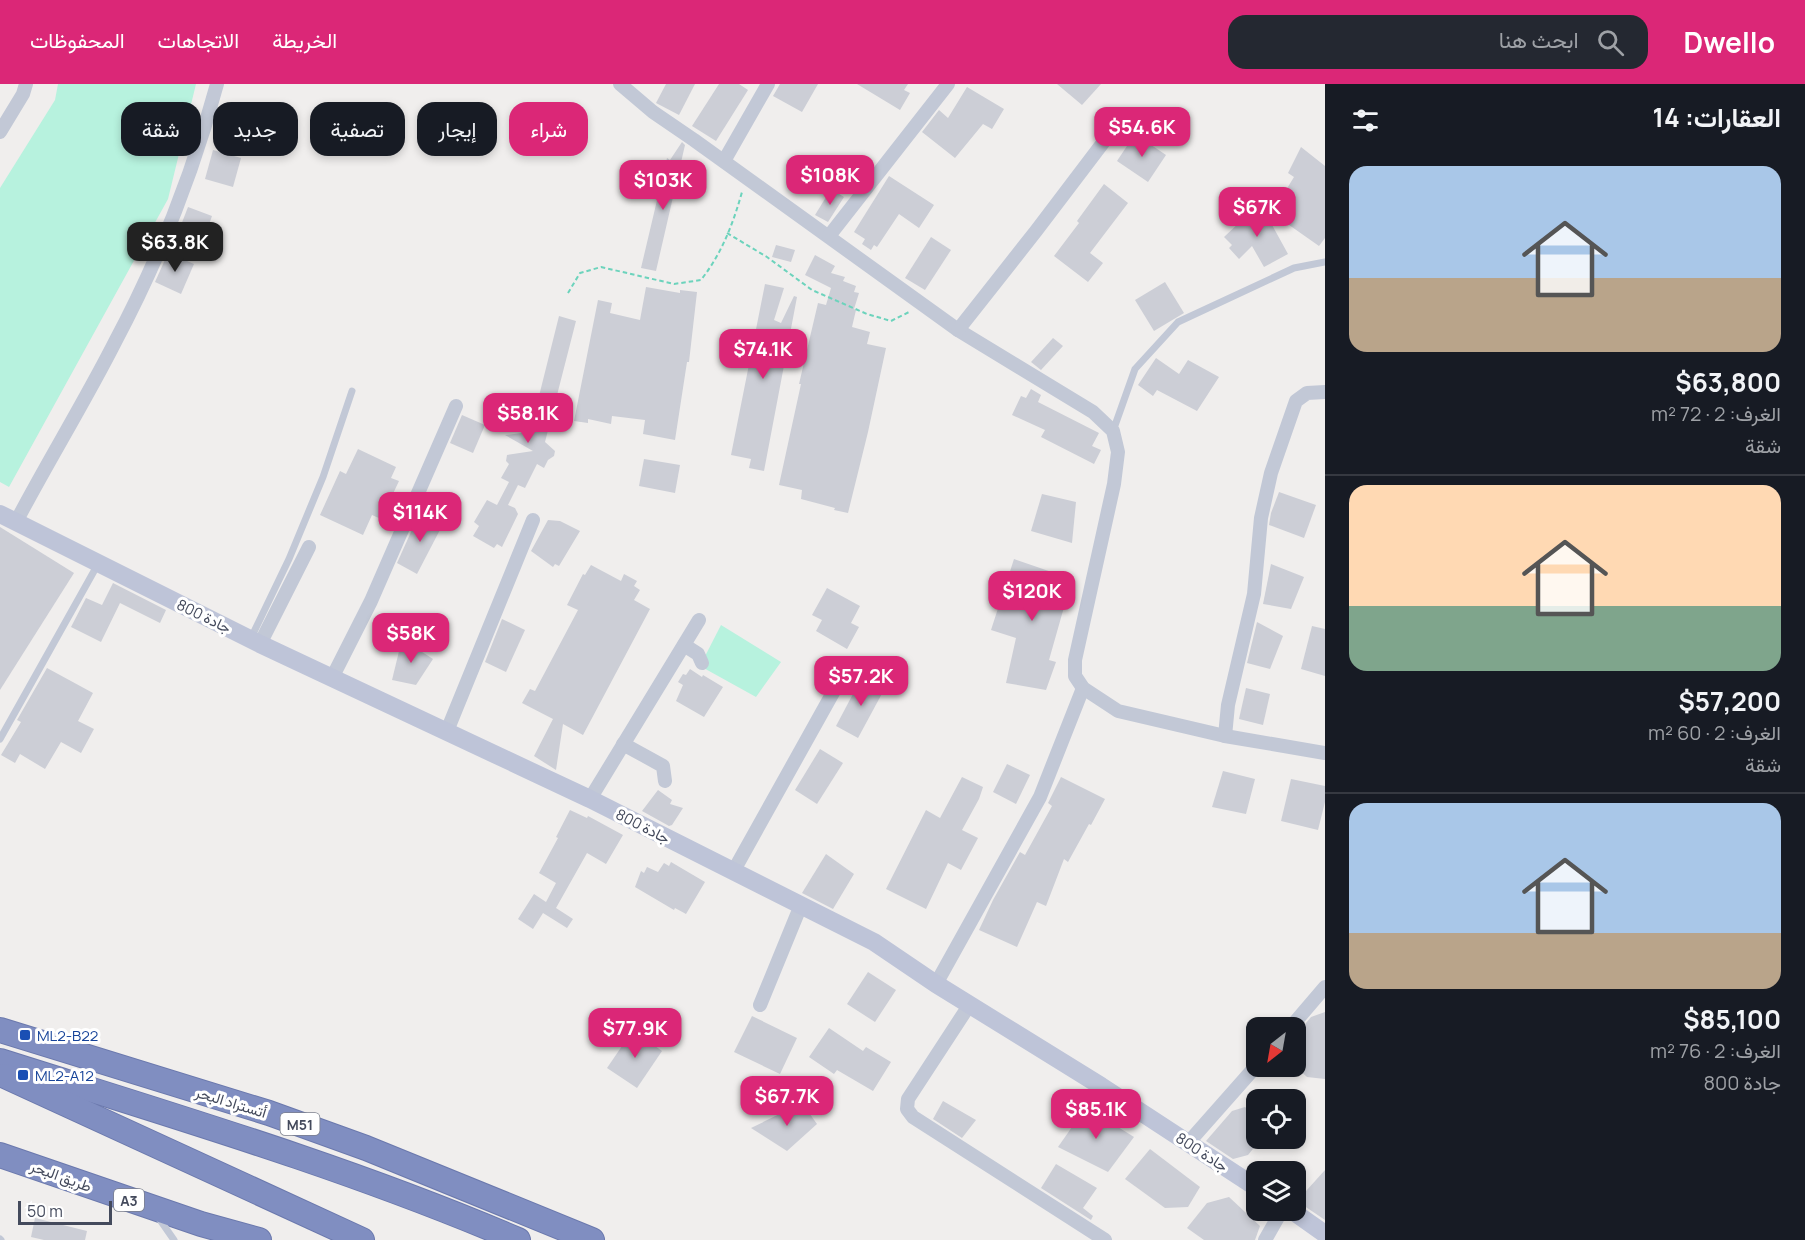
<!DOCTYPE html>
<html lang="ar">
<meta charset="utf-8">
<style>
body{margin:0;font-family:Manrope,Vazirmatn,sans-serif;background:#242831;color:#f1f3f6;direction:rtl;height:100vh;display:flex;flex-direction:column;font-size:22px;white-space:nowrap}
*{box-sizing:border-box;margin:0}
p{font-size:20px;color:#9ea1a6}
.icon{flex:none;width:33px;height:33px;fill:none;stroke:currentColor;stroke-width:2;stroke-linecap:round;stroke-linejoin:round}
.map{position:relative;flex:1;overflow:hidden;direction:ltr}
.drawer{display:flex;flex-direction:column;background:#171b24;width:480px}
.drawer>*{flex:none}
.hud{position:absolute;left:18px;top:18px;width:570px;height:54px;direction:rtl;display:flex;gap:12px}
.needle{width:39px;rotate:211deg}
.controls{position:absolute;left:1246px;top:933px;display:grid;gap:12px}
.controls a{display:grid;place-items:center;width:60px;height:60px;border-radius:12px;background:#171b24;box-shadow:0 3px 9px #0003;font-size:30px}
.scale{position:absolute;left:18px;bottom:15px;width:94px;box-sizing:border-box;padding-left:6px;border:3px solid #444a5c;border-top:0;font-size:16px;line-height:21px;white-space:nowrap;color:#444a5c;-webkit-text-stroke:4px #fff;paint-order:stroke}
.price{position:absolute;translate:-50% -51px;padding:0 14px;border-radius:12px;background:#db2777;color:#fff;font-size:20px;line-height:39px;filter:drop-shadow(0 2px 3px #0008)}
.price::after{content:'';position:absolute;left:50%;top:36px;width:18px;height:14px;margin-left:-9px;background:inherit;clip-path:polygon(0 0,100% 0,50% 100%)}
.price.selected{background:#222;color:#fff}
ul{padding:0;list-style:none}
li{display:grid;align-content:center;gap:12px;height:318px;padding:0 24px}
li+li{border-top:2px solid #363941}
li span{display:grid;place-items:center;height:186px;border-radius:18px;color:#555}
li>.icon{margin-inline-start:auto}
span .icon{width:108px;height:108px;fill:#fffc;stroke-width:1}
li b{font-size:26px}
h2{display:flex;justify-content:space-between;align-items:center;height:72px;padding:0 24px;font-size:26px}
.tag{padding:0 21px;border-radius:18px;background:#171b24;box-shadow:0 3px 9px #0003;font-size:21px;line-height:54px}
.tag.selected{background:#db2777;color:#fff}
header{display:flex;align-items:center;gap:36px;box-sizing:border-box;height:84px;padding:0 30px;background:#db2777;color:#fff}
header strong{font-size:28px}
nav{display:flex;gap:33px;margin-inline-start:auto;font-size:21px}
.search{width:420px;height:54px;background:#242831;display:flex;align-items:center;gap:15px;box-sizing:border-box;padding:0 21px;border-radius:18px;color:#9ea1a6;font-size:22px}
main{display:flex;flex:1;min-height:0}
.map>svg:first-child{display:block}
</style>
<header>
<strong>Dwello</strong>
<div class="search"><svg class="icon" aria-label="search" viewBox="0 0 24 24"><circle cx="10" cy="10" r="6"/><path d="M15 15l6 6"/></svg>ابحث هنا</div>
<nav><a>الخريطة</a><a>الاتجاهات</a><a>المحفوظات</a></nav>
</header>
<main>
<section class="drawer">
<h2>العقارات: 14<svg class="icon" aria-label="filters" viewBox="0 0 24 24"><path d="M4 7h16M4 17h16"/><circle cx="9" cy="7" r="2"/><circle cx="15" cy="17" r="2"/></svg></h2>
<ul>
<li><span style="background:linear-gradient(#a9c7e8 60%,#b9a48a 0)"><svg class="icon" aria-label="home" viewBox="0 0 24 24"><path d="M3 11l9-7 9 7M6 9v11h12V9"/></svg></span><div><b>$63,800</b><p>الغرف: 2 · 72 m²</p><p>شقة</p></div></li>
<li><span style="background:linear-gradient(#ffd9b3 65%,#7fa58c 0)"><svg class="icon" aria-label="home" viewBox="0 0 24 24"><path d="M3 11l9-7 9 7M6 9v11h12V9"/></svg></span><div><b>$57,200</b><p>الغرف: 2 · 60 m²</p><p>شقة</p></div></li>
<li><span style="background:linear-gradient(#a9c7e8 70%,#b9a48a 0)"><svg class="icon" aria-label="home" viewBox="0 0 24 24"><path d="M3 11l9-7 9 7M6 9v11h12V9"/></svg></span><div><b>$85,100</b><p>الغرف: 2 · 76 m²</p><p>جادة 800</p></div></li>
</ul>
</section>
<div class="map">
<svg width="1325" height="1156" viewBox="0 0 1325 1156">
<rect width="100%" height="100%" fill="#f0eeed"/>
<!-- green -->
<g fill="#b7f2de">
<path d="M58 0H196L168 115 9 403 0 398V104L55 16Z"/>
<path d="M721 541 781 578 756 613 700 582Z"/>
</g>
<!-- building -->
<g fill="#ccced6">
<path d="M666 0H695L679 31 656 19Z"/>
<path d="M719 0H739L748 6 716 57 692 42Z"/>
<path d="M780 0H818L802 28 773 12Z"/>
<path d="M857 0H908L904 6 910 9 900 26Z"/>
<path d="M1057 0H1101L1082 21Z"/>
<path d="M967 3 1004 25 992 45 983 40 955 74 922 48 939 26 948 34Z"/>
<path d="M1135 50 1166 71 1148 98 1117 77Z"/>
<path d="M682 58 685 61 656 187 641 184 667 74 670 76Z"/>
<path d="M1301 63 1325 82V154L1319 162 1272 129 1294 93 1288 89Z"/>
<path d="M213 66 241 74 233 103 205 95Z"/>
<path d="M889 92 934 121 919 144 899 130 877 163 874 161 871 166 862 160 865 155 854 148Z"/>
<path d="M1104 100 1128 119 1090 169 1103 179 1088 198 1054 172 1079 139 1077 137Z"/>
<path d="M831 105 844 113 828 138 815 131Z"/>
<path d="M1260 119 1288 170 1264 183 1252 162 1239 175 1229 164 1232 161 1224 153Z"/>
<path d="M188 123 212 132 201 163 176 154Z"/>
<path d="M931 153 951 166 925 206 905 194Z"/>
<path d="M776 161 795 166 791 178 772 173Z"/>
<path d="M168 169 194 180 181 210 155 198Z"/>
<path d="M815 171 835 182 831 189 845 193 843 197 856 202 854 208 859 209 854 225 856 226 852 243 870 248 867 260 886 264 868 348 848 429 834 426 835 424 801 415 802 406 779 401 801 300H799L818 219 826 221 831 204 805 191Z"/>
<path d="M1165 198 1184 229 1154 247 1135 216Z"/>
<path d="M765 200 784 204 774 236 781 239 794 212 797 213 764 387 749 384 751 375 731 371Z"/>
<path d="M646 203 680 209V206L697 208 689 278H687L675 356 643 350 645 336 612 332 611 340 588 335V339L574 337 598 216 612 219 610 229 640 236Z"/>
<path d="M559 232 576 237 545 358 555 367 554 372 548 376 544 384 537 380 525 404 518 401 508 421 515 424 518 430 502 463 497 460 494 464 473 452 479 442 474 438 487 416 497 421 509 398 501 394 509 380 506 377 507 371 533 367 505 351 530 348Z"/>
<path d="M1053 254 1063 262 1041 286 1031 278Z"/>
<path d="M1156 274 1179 290 1188 276 1219 293 1197 327 1157 306 1153 312 1138 301Z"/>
<path d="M1031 305 1041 311 1038 318 1099 349 1092 362 1101 366 1094 380 1041 353 1045 346 1012 331 1021 312 1026 314Z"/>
<path d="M462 331 485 341 473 369 450 359Z"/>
<path d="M358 365 396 383 391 394 399 397 381 435 372 431 363 451 320 431 340 387 346 390Z"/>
<path d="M644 375 680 381 675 409 639 402Z"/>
<path d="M1279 408 1316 421 1304 454 1269 441 1271 429Z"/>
<path d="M1042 410 1076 418 1072 459 1031 447Z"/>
<path d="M420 428 443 440 417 490 397 479Z"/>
<path d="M548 436 560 437 580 447 559 482 555 480 553 483 531 467Z"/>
<path d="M0 443 74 489 0 606Z"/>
<path d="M1014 475 1072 495 1049 576 1056 578 1046 606 1006 599 1016 554 991 546Z"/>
<path d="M1271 480 1304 493 1291 525 1263 520Z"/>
<path d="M591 481 621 497 624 490 637 497 634 502 640 506 634 516 650 525 583 651 563 640 556 686 534 672 553 635 522 619 530 605 535 607 578 526 567 521 583 490 585 491Z"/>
<path d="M113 499 166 526 160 539 120 519 101 558 71 543 86 514 102 521Z"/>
<path d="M827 504 860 522 851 539 859 543 847 565 816 547 822 536 812 531Z"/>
<path d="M502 535 525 546 506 588 485 578Z"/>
<path d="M1257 538 1283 552 1270 585 1247 579Z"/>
<path d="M1312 542 1325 545V592L1301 585Z"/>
<path d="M402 555 433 575 416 601 392 596Z"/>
<path d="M47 584 93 609 78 637 94 645 81 669 61 658 45 685 20 670 15 679 1 671 21 638 17 636Z"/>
<path d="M690 585 702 593 703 591 723 603 704 633 676 617 683 601 678 598 683 590 686 591Z"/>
<path d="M863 591 885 604 858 654 836 642Z"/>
<path d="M1246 604 1270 610 1263 641 1239 635Z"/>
<path d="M820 665 843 679 817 720 795 706Z"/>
<path d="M1007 680 1030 691 1016 720 993 708Z"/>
<path d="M1223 687 1255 695 1246 730 1212 723Z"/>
<path d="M962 693 983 703 979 715 962 746 978 754 961 786 948 779 926 825 886 805 926 726 940 734Z"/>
<path d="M1061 693 1105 715 1091 741 1089 740 1068 778 1064 775 1046 822 1037 818 1017 863 979 846 993 816 1020 768 1025 771 1052 722 1048 719Z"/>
<path d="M1291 695 1325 702V718L1318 746 1281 737Z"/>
<path d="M658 706 672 716 670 720 683 724 672 741 669 742 642 727Z"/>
<path d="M570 726 587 734 588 732 623 751 606 780 587 769 556 824 573 835 567 844 543 829 533 845 518 835 534 810 546 818 556 799 539 789 558 754 556 753Z"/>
<path d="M826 770 854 790 833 825 802 809Z"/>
<path d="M671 778 705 798 686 830 675 824 674 826 635 803 641 787 644 789 647 783 658 788 664 779 669 782Z"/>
<path d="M868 888 896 906 875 938 847 920Z"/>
<path d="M1325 928V995L1307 993 1296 983V951L1311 933Z"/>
<path d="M752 932 797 954 780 990 734 968Z"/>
<path d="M829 944 863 967 866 963 891 978 873 1007 837 986 834 990 809 973Z"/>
<path d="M633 946 662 967 637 1004 607 984Z"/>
<path d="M943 1017 976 1036 962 1054 933 1035Z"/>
<path d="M802 1019 817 1040 787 1067 751 1044Z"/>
<path d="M1086 1023 1134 1053 1108 1088 1058 1063Z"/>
<path d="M1245 1023 1257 1033V1060L1248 1071 1233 1075 1206 1057 1232 1027Z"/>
<path d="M1150 1065 1200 1103 1188 1123 1165 1124 1125 1095Z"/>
<path d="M1056 1080 1097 1104 1083 1124 1093 1132 1091 1136 1041 1104Z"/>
<path d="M1325 1086V1136L1297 1117Z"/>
<path d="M1229 1113 1260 1142 1255 1156H1204L1187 1144 1207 1119Z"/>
<path d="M35 1134 87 1147 85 1156H44L31 1153Z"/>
</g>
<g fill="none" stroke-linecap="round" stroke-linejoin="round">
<defs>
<g id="highway">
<path d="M0 946 269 1029 366 1064 592 1156"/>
<path d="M0 977C174 1032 350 1084 518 1156"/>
<path d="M5 992 362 1156"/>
<path d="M0 1071 201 1140 259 1156"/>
</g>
</defs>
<!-- highway casing -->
<use href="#highway" stroke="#6b79ad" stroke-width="26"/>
<!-- path -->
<g stroke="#6cd3bc" stroke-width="2" stroke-dasharray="4.5 3" stroke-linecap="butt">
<path d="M727 149 767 173 812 206 867 230 891 237 909 228"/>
<path d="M568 209 580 189 601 183 674 200 701 196C722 169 733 140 742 108"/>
</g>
<!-- lane -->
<g stroke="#c2c8d6" stroke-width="7">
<path d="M1113 347 1135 285 1178 238 1294 184 1325 178"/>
<path d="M251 554 289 475 323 393 352 307"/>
<path d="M0 655 98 480"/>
<path d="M158 1133 174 1156"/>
<path d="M0 1155 1 1156"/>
</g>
<!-- street -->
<g stroke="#c2c8d6" stroke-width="14">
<path d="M620 0 653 28 694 56 958 246 1093 328 1113 347 1118 368 1114 400 1075 576V592L1083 604 1118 627 1225 652 1325 669"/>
<path d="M0 48 23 10 26 0"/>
<path d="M724 77 768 0"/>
<path d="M829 152 948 0"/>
<path d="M958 246 1036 147 1121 35"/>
<path d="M16 438C48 377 84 319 115 258 158 177 193 89 217 0"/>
<path d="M260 560 309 463"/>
<path d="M684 561 698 570 702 579"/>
<path d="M332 594 371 517 456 322"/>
<path d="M447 647 533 436"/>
<path d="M1225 652 1228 621 1254 510 1261 434 1271 389 1296 317 1307 309 1325 308"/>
<path d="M623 660 663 682 665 697"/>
<path d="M590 715 699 536"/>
<path d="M733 788 835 605 837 590"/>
<path d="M936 900 1040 713 1083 604"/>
<path d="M970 920 908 1015 907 1025 913 1033 1105 1156"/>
<path d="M760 921 801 821"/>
<path d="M1290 944 1325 903"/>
<path d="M1188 1059 1257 981"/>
<path d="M1265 1156 1282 1126"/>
</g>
<!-- secondary -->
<g stroke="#bec4d8" stroke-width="18">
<path d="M0 430 260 560 590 715 874 858 936 900 1101 1002 1257 1104"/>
<path d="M1291 1126 1325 1150"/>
</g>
<!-- highway -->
<use href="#highway" stroke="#808ec1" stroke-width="24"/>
</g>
<!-- markers -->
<g fill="#1a4fb4" stroke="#fff" stroke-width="2">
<rect x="19" y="945" width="12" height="12" rx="3"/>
<rect x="17" y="985" width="12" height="12" rx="3"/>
</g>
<g text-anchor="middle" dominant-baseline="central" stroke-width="6" stroke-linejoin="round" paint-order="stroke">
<!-- shield labels -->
<g fill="#fff" stroke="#7c808d" stroke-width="1.5">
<rect x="280.5" y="1029" width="39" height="22" rx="4.5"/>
<rect x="114" y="1105" width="30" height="22" rx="4.5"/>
</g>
<g font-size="14" font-weight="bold" fill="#444a5c">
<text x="300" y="1040">M51</text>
<text x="129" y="1116">A3</text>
</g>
<!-- street labels -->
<g font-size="15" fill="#444a5c" stroke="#fff">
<text transform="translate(204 532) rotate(26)">جادة 800</text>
<text transform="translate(643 742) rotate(27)">جادة 800</text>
<text transform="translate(231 1018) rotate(17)">أتستراد البحر</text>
<text transform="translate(1202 1068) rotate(33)">جادة 800</text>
<text transform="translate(61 1092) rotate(20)">طريق البحر</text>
</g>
<!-- transit labels -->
<g font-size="15" fill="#164399" stroke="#fff" text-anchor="start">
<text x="37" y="951">ML2-B22</text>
<text x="35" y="991">ML2-A12</text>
</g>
</g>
</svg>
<div class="controls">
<a><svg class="needle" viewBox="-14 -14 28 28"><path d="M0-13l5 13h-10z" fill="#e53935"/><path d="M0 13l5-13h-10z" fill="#9ea1a6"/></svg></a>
<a><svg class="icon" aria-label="locate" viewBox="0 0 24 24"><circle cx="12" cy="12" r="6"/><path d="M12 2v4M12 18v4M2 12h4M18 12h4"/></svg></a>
<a><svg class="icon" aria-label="layers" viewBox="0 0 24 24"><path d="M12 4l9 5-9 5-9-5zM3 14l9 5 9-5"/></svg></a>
</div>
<div class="scale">50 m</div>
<b class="price" style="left:1142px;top:74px">$54.6K</b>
<b class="price" style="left:830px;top:122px">$108K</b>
<b class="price" style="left:663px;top:127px">$103K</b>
<b class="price" style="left:1257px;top:154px">$67K</b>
<b class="price selected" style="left:175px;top:189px">$63.8K</b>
<b class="price" style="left:763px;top:296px">$74.1K</b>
<b class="price" style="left:528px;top:360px">$58.1K</b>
<b class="price" style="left:420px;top:459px">$114K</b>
<b class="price" style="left:1032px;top:538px">$120K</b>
<b class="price" style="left:411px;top:580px">$58K</b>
<b class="price" style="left:861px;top:623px">$57.2K</b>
<b class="price" style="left:635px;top:975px">$77.9K</b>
<b class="price" style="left:787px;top:1043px">$67.7K</b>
<b class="price" style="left:1096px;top:1056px">$85.1K</b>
<div class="hud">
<a class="tag selected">شراء</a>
<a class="tag">إيجار</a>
<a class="tag">تصفية</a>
<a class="tag">جديد</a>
<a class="tag">شقة</a>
</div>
</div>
</main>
